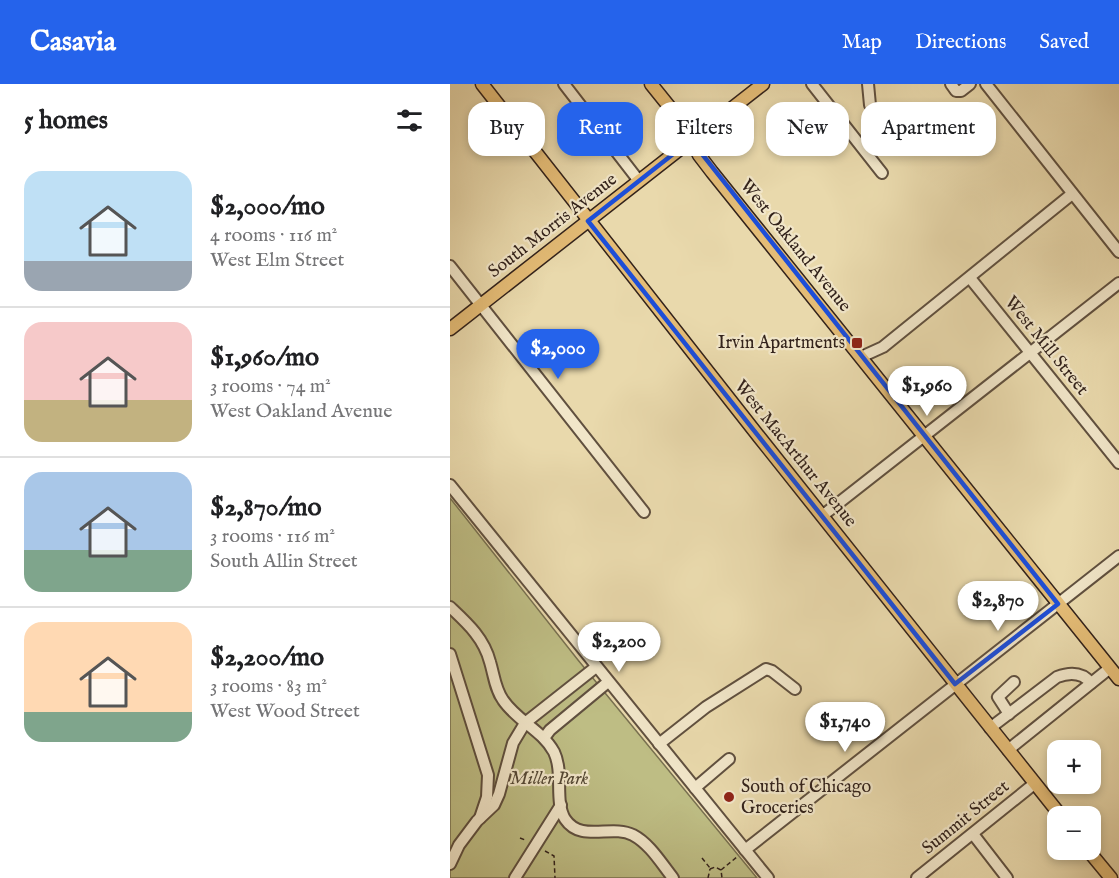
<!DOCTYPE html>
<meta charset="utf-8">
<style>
body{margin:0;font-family:"IM FELL English",serif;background:#f2f2f2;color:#202124;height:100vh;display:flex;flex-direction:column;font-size:22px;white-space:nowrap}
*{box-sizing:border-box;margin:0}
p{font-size:20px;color:#757577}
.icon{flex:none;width:33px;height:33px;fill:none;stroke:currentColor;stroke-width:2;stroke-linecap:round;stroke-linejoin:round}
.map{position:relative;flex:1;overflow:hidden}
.side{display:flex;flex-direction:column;background:#fff;width:450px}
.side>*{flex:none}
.banner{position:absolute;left:18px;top:18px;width:561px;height:54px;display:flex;gap:12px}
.controls{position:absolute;left:597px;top:656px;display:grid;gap:12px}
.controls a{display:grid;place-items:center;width:54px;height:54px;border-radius:12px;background:#fff;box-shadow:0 3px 9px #0003;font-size:30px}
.price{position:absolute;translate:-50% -51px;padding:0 14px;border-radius:21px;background:#fff;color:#222;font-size:20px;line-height:39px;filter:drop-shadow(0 2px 3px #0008)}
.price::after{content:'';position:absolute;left:50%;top:36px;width:18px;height:14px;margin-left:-9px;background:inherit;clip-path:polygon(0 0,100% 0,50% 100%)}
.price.current{background:#2563eb;color:#fff}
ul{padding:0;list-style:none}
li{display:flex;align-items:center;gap:18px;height:150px;padding:0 24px}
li+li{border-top:2px solid #e0e0e0}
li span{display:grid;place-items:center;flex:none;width:168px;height:120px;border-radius:18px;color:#555}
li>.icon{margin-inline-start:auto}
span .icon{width:72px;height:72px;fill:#fffc;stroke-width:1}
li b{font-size:26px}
h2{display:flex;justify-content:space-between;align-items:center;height:72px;padding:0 24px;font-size:26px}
.pill{padding:0 21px;border-radius:18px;background:#fff;box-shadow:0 3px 9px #0003;font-size:21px;line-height:54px}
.pill.current{background:#2563eb;color:#fff}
header{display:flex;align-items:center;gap:36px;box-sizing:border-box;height:84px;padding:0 30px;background:#2563eb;color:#fff}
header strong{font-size:28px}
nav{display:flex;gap:33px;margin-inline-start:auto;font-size:21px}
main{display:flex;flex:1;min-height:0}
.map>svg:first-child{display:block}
</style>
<header>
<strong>Casavia</strong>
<nav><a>Map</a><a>Directions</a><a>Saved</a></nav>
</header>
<main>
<section class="side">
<h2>5 homes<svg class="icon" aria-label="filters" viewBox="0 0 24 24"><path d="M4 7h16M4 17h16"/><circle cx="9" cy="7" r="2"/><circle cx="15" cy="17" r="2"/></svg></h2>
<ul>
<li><span style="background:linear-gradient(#bfe0f5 75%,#9aa5b1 0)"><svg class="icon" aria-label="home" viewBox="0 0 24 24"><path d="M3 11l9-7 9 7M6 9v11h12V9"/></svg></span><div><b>$2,000/mo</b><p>4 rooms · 116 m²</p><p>West Elm Street</p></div></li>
<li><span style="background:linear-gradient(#f6c9c9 65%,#c2b280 0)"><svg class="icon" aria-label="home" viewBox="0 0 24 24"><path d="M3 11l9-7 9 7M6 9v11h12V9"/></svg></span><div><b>$1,960/mo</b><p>3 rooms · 74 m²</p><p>West Oakland Avenue</p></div></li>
<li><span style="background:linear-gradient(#a9c7e8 65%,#7fa58c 0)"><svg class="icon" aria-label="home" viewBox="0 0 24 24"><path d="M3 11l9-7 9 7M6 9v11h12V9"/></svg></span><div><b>$2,870/mo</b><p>3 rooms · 116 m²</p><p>South Allin Street</p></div></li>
<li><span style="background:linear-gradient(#ffd9b3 75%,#7fa58c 0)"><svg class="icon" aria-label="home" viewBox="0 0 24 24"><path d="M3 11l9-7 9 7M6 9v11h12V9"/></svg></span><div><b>$2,200/mo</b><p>3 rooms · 83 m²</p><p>West Wood Street</p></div></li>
</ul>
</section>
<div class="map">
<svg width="669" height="794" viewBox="0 0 669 794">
<rect width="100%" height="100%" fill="#e9d9ac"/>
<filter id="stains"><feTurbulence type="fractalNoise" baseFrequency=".00333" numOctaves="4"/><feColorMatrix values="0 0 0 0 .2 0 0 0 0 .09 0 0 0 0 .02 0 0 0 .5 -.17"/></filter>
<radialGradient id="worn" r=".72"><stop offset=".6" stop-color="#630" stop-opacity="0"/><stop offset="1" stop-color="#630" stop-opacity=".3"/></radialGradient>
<!-- park -->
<path fill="#bebd84" stroke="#787050" stroke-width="1.5" d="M0 414 128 576 307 794H0Z"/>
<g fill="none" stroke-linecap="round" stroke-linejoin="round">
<defs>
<g id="minor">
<path d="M114 0 189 97"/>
<path d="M362 0 432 89"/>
<path d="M418 0 420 21"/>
<path d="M501 0 506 7H511L520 0"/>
<path d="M536 0 669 168"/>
<path d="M0 182 194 428"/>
<path d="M520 194 669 379"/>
<path d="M411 273 433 263 622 110"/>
<path d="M0 401 318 794"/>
<path d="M372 432 669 199"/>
<path d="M0 523C17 539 34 554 40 578 44 591 45 605 53 616 67 637 92 646 104 668 114 689 104 717 115 735 131 759 161 740 183 751 200 760 211 779 223 794"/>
<path d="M0 570 38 691 37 713 30 734"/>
<path d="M559 630 548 613 564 598"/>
<path d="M540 644 607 593C620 588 632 588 641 599"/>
<path d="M94 654 100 646 158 598"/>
<path d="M209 660 256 623 316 585 322 587 345 605"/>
<path d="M558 666 660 584"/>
<path d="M245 704 279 675"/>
<path d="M523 750 557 794"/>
<path d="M295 766 669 472"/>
<path d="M0 780 9 761 27 737 44 721 49 710 63 659 75 639 146 583"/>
<path d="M65 794 111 721"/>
<path d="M467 794 584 700"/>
</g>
<g id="major">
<path d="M32 0 310 354 611 732"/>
<path d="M201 0 234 41 249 71 262 88 669 595"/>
<path d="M0 245 313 0"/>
<path d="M637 765 661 794"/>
</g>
</defs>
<!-- minor casing -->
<use href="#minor" stroke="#60503f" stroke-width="14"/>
<!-- major casing -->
<use href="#major" stroke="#32221b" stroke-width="15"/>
<!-- path -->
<g stroke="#32221b" stroke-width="1.5" stroke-dasharray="4.5 3" stroke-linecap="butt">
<path d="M70 754 75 756"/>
<path d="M95 767 104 772 105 794"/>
<path d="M252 774 260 784"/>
<path d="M260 785 265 783 271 786 272 794"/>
<path d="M271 786 287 773"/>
<path d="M258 794 260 785"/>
</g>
<!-- minor -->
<use href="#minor" stroke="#f1e6c9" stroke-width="10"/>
<!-- major -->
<use href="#major" stroke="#e4bc76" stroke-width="12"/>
</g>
<!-- marked area -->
<path fill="none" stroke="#1d4ed8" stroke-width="4.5" stroke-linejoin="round" d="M241 56 608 520 505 600 138 137Z"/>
<!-- markers -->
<g fill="#8f2418" stroke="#f1e6c9" stroke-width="2">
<rect x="401" y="253" width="12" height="12" rx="3"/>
<circle cx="279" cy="713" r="6"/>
</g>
<g text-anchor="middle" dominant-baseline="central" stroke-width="4.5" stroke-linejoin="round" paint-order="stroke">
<!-- street labels -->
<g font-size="18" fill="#32221b" stroke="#f1e6c9">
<text transform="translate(103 142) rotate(-38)">South Morris Avenue</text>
<text transform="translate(345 162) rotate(51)">West Oakland Avenue</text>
<text transform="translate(596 262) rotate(51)">West Mill Street</text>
<text transform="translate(345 370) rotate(51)">West MacArthur Avenue</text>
<text transform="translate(516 734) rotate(-39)">Summit Street</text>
</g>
<!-- poi labels -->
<g font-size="18" fill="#32221b" stroke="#f1e6c9" text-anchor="end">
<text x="395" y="259">Irvin Apartments</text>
<text x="291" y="703" text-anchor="start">South of Chicago<tspan x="291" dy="21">Groceries</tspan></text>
</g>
<!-- park labels -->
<g font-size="18" font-style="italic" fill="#554935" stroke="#f1e6c9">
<text x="99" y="695">Miller Park</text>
</g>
</g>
<rect width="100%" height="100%" filter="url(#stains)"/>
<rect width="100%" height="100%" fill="url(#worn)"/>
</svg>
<div class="controls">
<a>+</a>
<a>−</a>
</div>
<b class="price current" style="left:108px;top:296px">$2,000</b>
<b class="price" style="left:477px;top:333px">$1,960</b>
<b class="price" style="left:548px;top:548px">$2,870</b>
<b class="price" style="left:169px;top:589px">$2,200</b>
<b class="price" style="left:395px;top:669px">$1,740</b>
<div class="banner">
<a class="pill">Buy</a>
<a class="pill current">Rent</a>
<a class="pill">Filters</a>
<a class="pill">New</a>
<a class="pill">Apartment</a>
</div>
</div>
</main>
